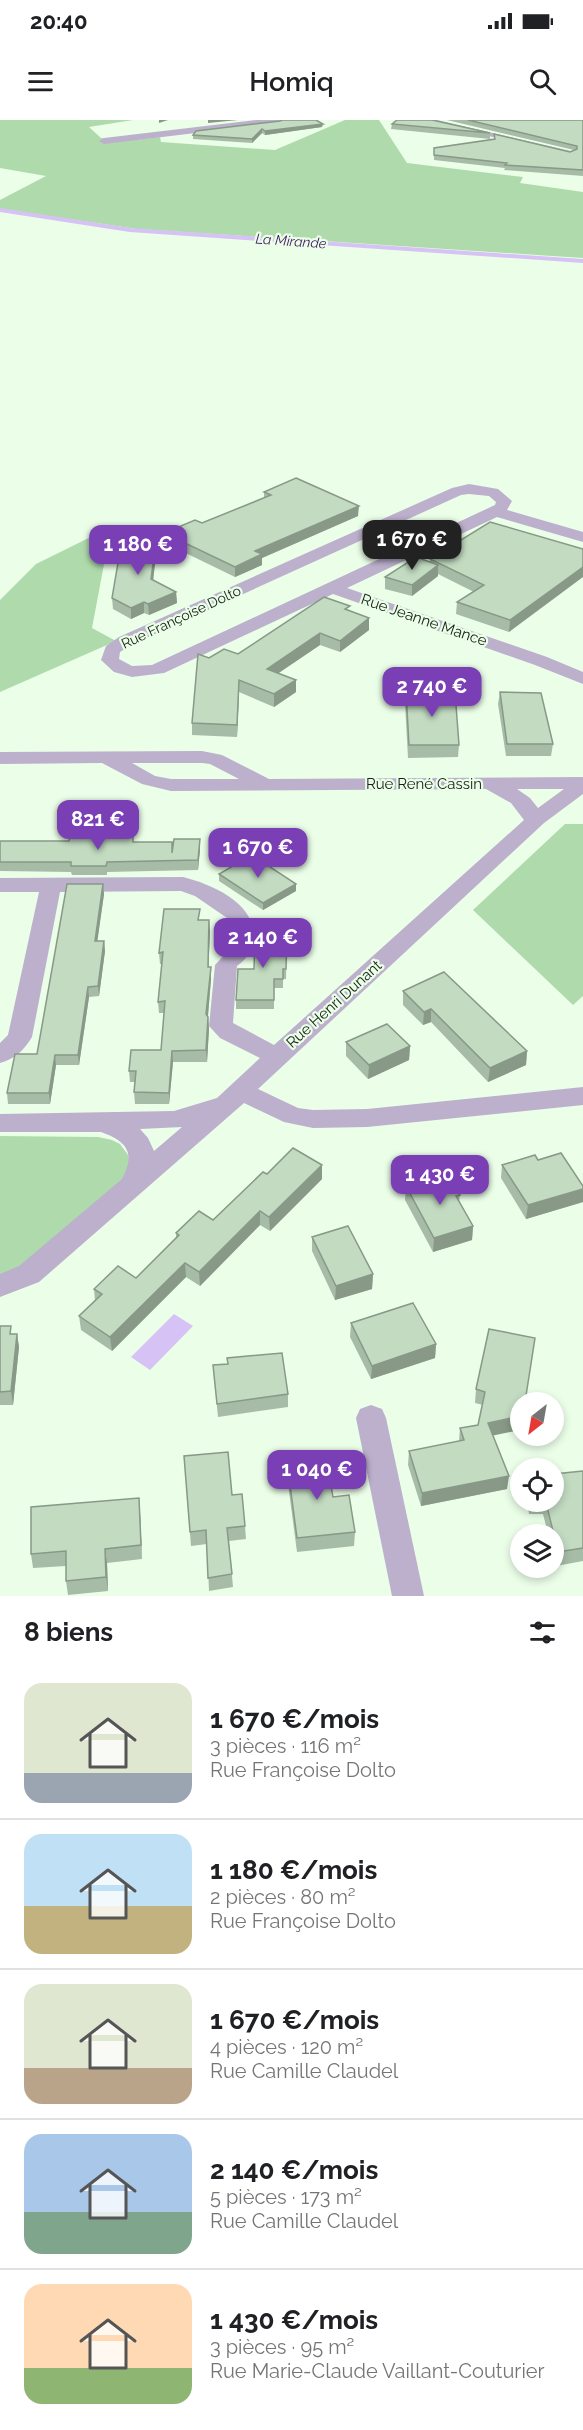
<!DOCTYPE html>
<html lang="fr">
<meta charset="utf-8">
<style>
body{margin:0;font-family:Raleway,sans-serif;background:#f2f2f2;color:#202124;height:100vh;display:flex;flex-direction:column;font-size:22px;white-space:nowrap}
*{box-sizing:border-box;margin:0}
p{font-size:20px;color:#757577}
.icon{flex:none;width:33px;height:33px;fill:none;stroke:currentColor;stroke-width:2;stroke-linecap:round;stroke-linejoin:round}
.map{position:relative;height:1476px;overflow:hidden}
.sheet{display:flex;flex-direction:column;background:#fff;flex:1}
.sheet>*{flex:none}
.needle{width:39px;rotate:211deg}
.tools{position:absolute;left:510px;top:1272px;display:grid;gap:12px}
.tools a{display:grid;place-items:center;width:54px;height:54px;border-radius:50%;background:#fff;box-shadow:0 3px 9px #0003;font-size:30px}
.price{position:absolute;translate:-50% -51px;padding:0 14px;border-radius:12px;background:#7a3fb5;color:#fff;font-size:20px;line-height:39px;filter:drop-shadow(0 2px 3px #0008)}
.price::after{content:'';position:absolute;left:50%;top:36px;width:18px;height:14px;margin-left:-9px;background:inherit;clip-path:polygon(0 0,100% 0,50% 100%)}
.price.current{background:#222;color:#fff}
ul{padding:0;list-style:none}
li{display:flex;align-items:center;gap:18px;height:150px;padding:0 24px}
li+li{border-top:2px solid #e0e0e0}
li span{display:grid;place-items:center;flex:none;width:168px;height:120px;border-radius:18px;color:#555}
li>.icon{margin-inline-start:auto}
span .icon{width:72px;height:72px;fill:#fffc;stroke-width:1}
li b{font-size:26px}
h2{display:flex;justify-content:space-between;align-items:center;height:72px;padding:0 24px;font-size:26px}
.status{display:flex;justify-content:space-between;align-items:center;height:42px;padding:0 30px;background:#fff;direction:ltr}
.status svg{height:16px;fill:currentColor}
header{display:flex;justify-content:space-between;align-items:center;height:78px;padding:0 24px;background:#fff;font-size:27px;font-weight:600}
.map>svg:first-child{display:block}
</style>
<div class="status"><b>20:40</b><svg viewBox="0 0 49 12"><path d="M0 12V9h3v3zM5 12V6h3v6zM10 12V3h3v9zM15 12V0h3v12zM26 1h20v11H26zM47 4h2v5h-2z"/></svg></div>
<header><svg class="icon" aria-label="menu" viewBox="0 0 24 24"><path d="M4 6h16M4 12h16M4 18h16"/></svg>Homiq<svg class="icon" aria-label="search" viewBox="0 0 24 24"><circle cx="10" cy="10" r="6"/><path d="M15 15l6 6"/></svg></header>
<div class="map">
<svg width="583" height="1476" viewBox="0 0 583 1476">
<rect width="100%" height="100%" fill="#eafee8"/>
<!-- green -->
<g fill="#afdbac">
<path d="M0 0H133L89 7 101 18 135 20 160 17 161 22 275 30 345 0H379L407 43 523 57 520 63 583 72V138L137 109 0 89V80L46 56 0 48Z"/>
<path d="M111 407 92 508 116 521 0 572V480L36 444Z"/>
<path d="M565 704H583V876L573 885 473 790Z"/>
<path d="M0 1016 98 1017 112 1020 120 1024 128 1035 130 1043 123 1059 23 1150 0 1160Z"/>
</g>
<!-- water -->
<path fill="#d7c2f6" d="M174 1194 193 1206 150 1250 131 1237Z"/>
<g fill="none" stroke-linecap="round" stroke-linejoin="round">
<!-- stream -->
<path stroke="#d7c2f6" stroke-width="4" d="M0 90 130 110 583 141"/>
<!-- minor -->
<g fill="#bcb0cd" fill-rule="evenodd">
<path d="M257 0H285L280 3 104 24 99 21 104 18Z"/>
<path d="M420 0H437L575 32 570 35Z"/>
<path d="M469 364 498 369 512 381 507 390 583 412V422L497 397 347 468 547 537 583 552V564L535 545 333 474 164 553 132 557 114 552 101 540 106 526 119 517 452 368ZM469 374 489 376 496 382 495 385 152 545 132 546 119 539 120 532 131 525 461 375Z"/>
<path d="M202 631 222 635 269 659 583 657V674L544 703 258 969 298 988 313 990 367 989 583 967V985L367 1007 313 1008 284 1002 244 983 39 1162 0 1177V1154L19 1146 122 1059C136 1033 127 1021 101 1012H0V994L174 991 217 978 260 938 220 918 209 906 215 845 229 830 231 823 230 800 195 776 181 771 60 772 32 917C24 930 15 939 0 943V923L8 915 39 772H0V758L183 757C211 764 253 782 254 815 254 829 248 838 237 846L233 903 274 925 524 700 511 683 486 669 171 671 142 664 102 643 0 644V632ZM132 643H202L210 644 239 659H171L155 656ZM517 669H564L538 688 530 678ZM182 1007 154 1031 148 1018 140 1009Z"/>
<path d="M371 1285 382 1289 386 1298 424 1476H392L356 1298 360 1289Z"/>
</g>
</g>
<!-- wall -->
<g fill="#a7bca6">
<path d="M447 0H583V56L504 50 505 48 434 40V28L570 32 574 30Z"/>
<path d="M280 1 322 7 265 15 262 13 252 23 193 19V15Z"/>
<path d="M392 4 490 13V19L391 9Z"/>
<path d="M264 372 358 396 262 438V445L235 457 165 423 164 413 202 403 264 378Z"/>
<path d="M157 426 153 460 176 472 177 483 149 495 144 493 131 499 113 489 112 478Z"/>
<path d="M583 429 509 512 456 494 457 482 474 472 438 454V456L412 476 385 469V457L430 442V439Z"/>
<path d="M349 491 369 498V510L340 532 320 525 278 553 296 560V572L274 587 239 572 237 617 192 615V603L209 538 238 534Z"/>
<path d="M406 571 459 625 458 637 408 638 405 583Z"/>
<path d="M500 572 553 624 551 636H506L498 584Z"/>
<path d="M0 721 134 722 173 730 200 729 198 750 107 752V755H72L71 752 0 751Z"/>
<path d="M219 754 296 771 263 790 219 761Z"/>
<path d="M103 764 104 774 97 821H104L105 831 99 876 89 877 79 945H56L50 984H8L7 973 37 934Z"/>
<path d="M200 800 210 811 208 847 211 859 208 897 209 909 207 942H173L169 984H135L134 972 135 962H130L129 951 161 930 164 893H159L158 882 162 844H160L159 833Z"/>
<path d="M287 816 286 859H283V868H274V889H236V880L254 849Z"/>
<path d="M403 871 527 931 526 945 488 962 431 902 423 905 403 885Z"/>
<path d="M346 922 410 926 409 940 368 959 346 936Z"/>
<path d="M538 1040 583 1066V1082L526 1099 501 1058 502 1045Z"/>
<path d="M322 1045V1059L270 1111 260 1105 200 1166 186 1157 112 1231 81 1210 79 1196 95 1181 94 1169 136 1158 176 1118V1113L213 1100 267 1054Z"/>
<path d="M406 1066 460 1075 459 1082 473 1106 472 1120 433 1132 405 1080Z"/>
<path d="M312 1117 373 1154 372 1169 335 1180 312 1131Z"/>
<path d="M351 1203 436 1224 435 1238 371 1259 350 1217Z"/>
<path d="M0 1206 12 1214H17L19 1227 13 1285H0Z"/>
<path d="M489 1209 493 1315 507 1369 421 1386 408 1345 409 1331 459 1321 460 1308 478 1305 483 1285 475 1283 476 1269Z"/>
<path d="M227 1238 288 1274V1287L218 1297 213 1245 228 1244Z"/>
<path d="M184 1336 232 1375 245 1406 246 1419 229 1421 233 1467 209 1471 207 1424 191 1426Z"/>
<path d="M287 1342 333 1377 355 1412 354 1426 297 1432 287 1356Z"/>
<path d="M583 1351V1441L556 1446 554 1436V1414H548L543 1394H529L527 1382H554Z"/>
<path d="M140 1392 142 1439 107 1443 108 1471 68 1475 66 1461V1446L33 1448 31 1434Z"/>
</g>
<!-- shaded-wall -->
<g fill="#889987">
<path d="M159 0H168L159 3Z"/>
<path d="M208 0H238L208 3Z"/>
<path d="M323 4 322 7 265 15V11Z"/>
<path d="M262 9V13L252 23V19Z"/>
<path d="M359 386 358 396 262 438V445L235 457V447L255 431Z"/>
<path d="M157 415V426L152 470 151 459Z"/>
<path d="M438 445V456L412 476V465Z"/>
<path d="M583 447V457L509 512 510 500Z"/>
<path d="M176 472 177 483 149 495 148 484Z"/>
<path d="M144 482V493L131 499V488Z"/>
<path d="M369 498V510L340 532V521Z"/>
<path d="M320 513V525L267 561V549Z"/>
<path d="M239 560V572L237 617V605Z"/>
<path d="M296 560V572L274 587V574Z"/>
<path d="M200 719V729L198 750V740Z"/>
<path d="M103 764 104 774 96 831 95 821Z"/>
<path d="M296 764V771L263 790V783Z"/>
<path d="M209 800 210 811 208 859V847Z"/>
<path d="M104 821 105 831 99 876 98 866Z"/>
<path d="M211 847V859L207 906 206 894Z"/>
<path d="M88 867 89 877 79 945 78 935Z"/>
<path d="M431 889V902L423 905 424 892Z"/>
<path d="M208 897 209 909 207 942 206 930Z"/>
<path d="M410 926 409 940 368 959 369 945Z"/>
<path d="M172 931 173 942 169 984V973Z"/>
<path d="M527 931 526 945 488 962 490 948Z"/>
<path d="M55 935 56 945 50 984 49 973Z"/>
<path d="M322 1045V1059L270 1111 269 1097Z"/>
<path d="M583 1069V1082L526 1099 528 1085Z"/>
<path d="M260 1091V1105L200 1166 199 1152Z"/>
<path d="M473 1106 472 1120 433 1132 434 1118Z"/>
<path d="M185 1143 186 1157 112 1231 110 1217Z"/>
<path d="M373 1154 372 1169 335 1180 336 1166Z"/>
<path d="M17 1214 19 1227 13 1285 11 1271Z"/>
<path d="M436 1224 435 1238 371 1259 372 1246Z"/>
<path d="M520 1296V1310L486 1317 488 1303Z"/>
<path d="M509 1356 507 1369 421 1386 422 1373Z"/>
<path d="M139 1378 140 1392 142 1439 141 1425Z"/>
<path d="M105 1429 107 1443 108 1471 106 1457Z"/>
</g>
<!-- building -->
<g fill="#c2dbc1" stroke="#889987" stroke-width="1.5">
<path d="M282 0H316L323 4 265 11 262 9 252 19 193 15 196 11 280 1Z"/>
<path d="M397 0H432L490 13 392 4Z"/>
<path d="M468 0H583V50L505 45 507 43 434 35V28L495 19 494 14 570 32 577 29V26Z"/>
<path d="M296 358 359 386 255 431 262 434 235 447 164 413 195 400 202 403 271 375 264 372Z"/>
<path d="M490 402 583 429V447L510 500 457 482 484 465 430 439Z"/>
<path d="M157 415 151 459 176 472 148 484 144 482 131 488 112 478 121 425H134Z"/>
<path d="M416 437 438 445 412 465 385 457Z"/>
<path d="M324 477 350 486 345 489 369 498 340 521 320 513 267 549 296 560 274 574 239 560 237 605 192 603 198 534 209 538 224 529 238 534Z"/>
<path d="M406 571 455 572 459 625H409Z"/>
<path d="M500 572 541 573 553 624H507Z"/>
<path d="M70 716H133V722H172V733L174 719H200L198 740 107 742 106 746H71V742H0V721H69Z"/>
<path d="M252 735 296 764 263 783 219 754Z"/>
<path d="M67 764H103L95 821H104L98 866 88 867 78 935H55L49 973H7L15 934H37Z"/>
<path d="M164 789H200L198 800H209L208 847H211L206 894 208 897 206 930 172 931 169 973 134 972 136 951H129L131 930H161L165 881 158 882 163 832 159 833Z"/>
<path d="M255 816H287L286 849H283V859H274V880H236L238 849H254Z"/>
<path d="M444 852 527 931 490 948 431 889 424 892 403 871Z"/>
<path d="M387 904 410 926 369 945 346 922Z"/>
<path d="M293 1028 322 1045 269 1097 260 1091 199 1152 185 1143 110 1217 79 1196 102 1174 94 1169 118 1146 136 1158 179 1115 176 1113 199 1091 213 1100 263 1052 267 1054Z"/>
<path d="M561 1033 583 1066V1069L528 1085 502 1045 535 1035 538 1040Z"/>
<path d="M447 1054 460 1075 456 1076 473 1106 434 1118 406 1066Z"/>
<path d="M348 1106 373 1154 336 1166 312 1117Z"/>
<path d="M413 1183 436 1224 372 1246 351 1203Z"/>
<path d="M0 1206H11L10 1214H17L11 1271 0 1272Z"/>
<path d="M489 1209 535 1218 525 1282H520V1296L488 1303 509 1356 422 1373 409 1331 464 1320 460 1308 478 1305 485 1272 476 1269Z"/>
<path d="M282 1233 288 1274 217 1284 213 1245 228 1244 227 1238Z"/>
<path d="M228 1332 232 1375 242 1374 245 1406 227 1408 232 1454 208 1458 206 1410 190 1412 184 1336Z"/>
<path d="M326 1338 333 1377 349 1375 355 1412 297 1418 287 1342Z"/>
<path d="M583 1351V1428L558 1432 546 1382H554V1354Z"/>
<path d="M139 1378 141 1425 105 1429 106 1457 66 1461V1431L31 1434V1387Z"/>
</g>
<g text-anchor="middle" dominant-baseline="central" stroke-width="4.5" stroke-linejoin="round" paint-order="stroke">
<!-- far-water labels -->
<g font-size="14" font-style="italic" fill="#401964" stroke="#eafee8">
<text transform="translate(291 121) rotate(4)">La Mirande</text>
</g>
<!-- far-street labels -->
<g font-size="14" fill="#172016" stroke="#eafee8">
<text transform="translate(181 497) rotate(-25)">Rue Françoise Dolto</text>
</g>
<!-- street labels -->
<g font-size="15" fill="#172016" stroke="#eafee8">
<text transform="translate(424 500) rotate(19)">Rue Jeanne Mance</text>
<text x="424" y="664">Rue René Cassin</text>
<text transform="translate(334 884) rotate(-42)">Rue Henri Dunant</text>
</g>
</g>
</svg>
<div class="tools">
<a><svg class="needle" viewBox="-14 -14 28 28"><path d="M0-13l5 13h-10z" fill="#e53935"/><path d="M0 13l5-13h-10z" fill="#757577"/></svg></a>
<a><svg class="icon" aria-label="locate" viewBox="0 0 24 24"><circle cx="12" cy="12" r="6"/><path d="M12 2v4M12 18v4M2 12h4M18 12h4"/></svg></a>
<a><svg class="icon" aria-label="layers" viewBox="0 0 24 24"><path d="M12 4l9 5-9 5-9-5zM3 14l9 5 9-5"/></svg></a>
</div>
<b class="price current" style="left:412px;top:451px">1 670 €</b>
<b class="price" style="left:138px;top:456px">1 180 €</b>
<b class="price" style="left:432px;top:598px">2 740 €</b>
<b class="price" style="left:98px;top:731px">821 €</b>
<b class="price" style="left:258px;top:759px">1 670 €</b>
<b class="price" style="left:263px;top:849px">2 140 €</b>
<b class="price" style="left:440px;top:1086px">1 430 €</b>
<b class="price" style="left:317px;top:1381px">1 040 €</b>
</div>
<section class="sheet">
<h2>8 biens<svg class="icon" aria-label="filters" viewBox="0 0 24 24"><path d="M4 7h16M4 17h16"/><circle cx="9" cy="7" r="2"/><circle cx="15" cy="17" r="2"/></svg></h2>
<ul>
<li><span style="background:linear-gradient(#dfe7d0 75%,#9aa5b1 0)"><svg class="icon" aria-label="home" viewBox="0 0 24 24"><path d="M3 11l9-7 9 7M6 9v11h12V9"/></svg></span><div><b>1 670 €/mois</b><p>3 pièces · 116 m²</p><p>Rue Françoise Dolto</p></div></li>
<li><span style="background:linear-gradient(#bfe0f5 60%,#c2b280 0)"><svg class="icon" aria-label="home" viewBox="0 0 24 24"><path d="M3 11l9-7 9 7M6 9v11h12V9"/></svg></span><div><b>1 180 €/mois</b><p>2 pièces · 80 m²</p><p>Rue Françoise Dolto</p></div></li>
<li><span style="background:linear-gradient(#dfe7d0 70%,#b9a48a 0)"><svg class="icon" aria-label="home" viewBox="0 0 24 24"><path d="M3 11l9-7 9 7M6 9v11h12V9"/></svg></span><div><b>1 670 €/mois</b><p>4 pièces · 120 m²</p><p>Rue Camille Claudel</p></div></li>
<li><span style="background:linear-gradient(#a9c7e8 65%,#7fa58c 0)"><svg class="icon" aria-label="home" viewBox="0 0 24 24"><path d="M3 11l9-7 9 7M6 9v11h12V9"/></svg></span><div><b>2 140 €/mois</b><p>5 pièces · 173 m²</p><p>Rue Camille Claudel</p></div></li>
<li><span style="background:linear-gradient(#ffd9b3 70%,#8fb573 0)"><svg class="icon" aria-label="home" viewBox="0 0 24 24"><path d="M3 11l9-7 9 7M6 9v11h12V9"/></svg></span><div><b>1 430 €/mois</b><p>3 pièces · 95 m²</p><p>Rue Marie-Claude Vaillant-Couturier</p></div></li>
</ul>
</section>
